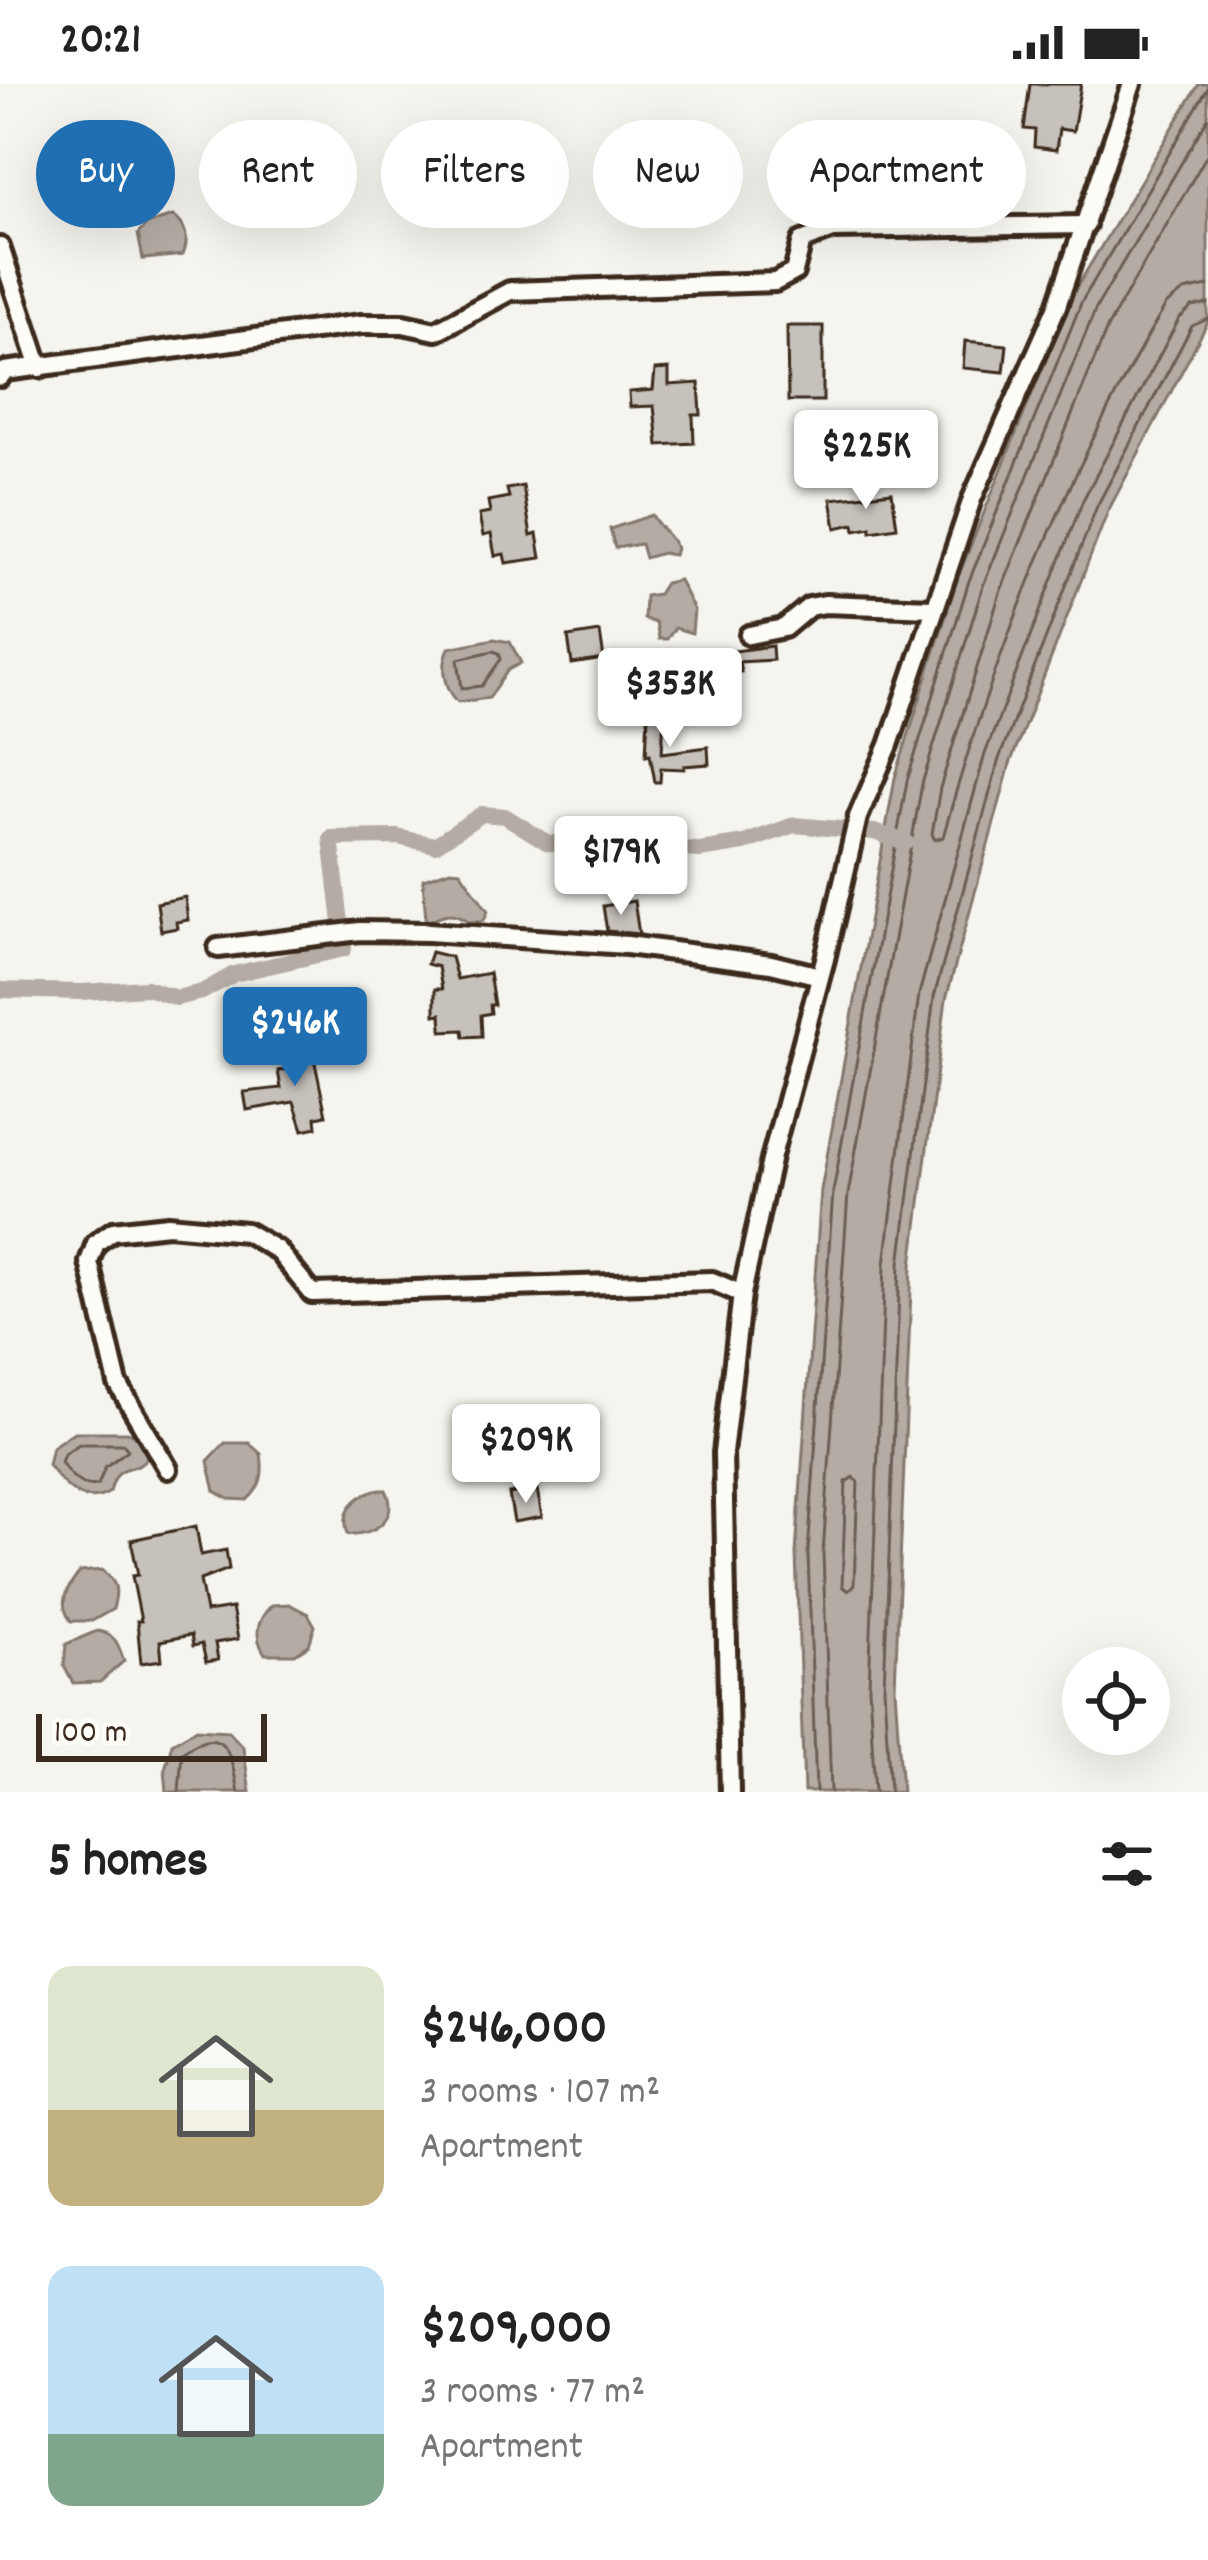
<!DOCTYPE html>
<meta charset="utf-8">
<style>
body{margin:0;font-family:Dekko,sans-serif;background:#f6f6f6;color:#222;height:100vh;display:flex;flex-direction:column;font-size:45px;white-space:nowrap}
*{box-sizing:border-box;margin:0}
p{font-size:39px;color:#767676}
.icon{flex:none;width:66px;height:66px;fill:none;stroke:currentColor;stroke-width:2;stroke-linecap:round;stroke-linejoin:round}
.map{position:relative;height:1708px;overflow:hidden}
.panel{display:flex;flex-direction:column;background:#fff;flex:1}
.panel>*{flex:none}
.hud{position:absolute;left:36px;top:36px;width:1137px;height:108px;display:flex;gap:24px}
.fabs{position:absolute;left:1062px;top:1563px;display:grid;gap:24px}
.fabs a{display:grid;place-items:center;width:108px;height:108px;border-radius:50%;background:#fff;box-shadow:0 12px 48px #0002;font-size:60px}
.scale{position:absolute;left:36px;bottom:30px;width:231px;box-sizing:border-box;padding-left:12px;border:6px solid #3b2a1e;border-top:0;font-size:33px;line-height:42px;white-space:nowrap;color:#3b2a1e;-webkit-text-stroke:9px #fdfcf7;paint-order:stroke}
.price{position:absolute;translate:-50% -102px;padding:0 27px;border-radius:12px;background:#fff;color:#222;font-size:39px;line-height:78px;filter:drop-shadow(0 3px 6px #0008)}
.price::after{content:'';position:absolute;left:50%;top:72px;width:36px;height:27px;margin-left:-18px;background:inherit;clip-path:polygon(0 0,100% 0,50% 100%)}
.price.current{background:#1f6fb2;color:#fff}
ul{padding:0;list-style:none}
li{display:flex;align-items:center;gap:36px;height:300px;padding:0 48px}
li span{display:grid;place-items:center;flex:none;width:336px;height:240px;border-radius:24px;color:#555}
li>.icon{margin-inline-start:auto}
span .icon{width:144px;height:144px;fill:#fffc;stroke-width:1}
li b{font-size:51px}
h2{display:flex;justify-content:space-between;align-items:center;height:144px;padding:0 48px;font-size:51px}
.pill{padding:0 42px;border-radius:54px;background:#fff;box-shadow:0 12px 48px #0002;font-size:42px;line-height:108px}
.pill.current{background:#1f6fb2;color:#fff}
.status{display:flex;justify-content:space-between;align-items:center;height:84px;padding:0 60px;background:#fff;direction:ltr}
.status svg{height:33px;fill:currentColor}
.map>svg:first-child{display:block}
</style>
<div class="status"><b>20:21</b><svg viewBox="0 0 49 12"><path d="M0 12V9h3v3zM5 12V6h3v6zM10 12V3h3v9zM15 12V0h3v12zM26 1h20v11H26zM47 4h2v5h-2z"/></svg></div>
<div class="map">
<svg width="1208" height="1708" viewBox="0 0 1208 1708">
<rect width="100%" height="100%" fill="#f5f4ee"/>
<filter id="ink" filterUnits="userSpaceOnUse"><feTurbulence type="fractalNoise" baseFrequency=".00833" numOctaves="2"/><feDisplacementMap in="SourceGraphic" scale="24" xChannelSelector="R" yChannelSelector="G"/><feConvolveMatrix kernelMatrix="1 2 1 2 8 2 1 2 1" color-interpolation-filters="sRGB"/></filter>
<g filter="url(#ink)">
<!-- water -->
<g fill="#b4aca4" stroke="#84786e" stroke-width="3">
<path d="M1199 0H1208V238L1108 427 1010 680 946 915 912 1181 895 1604 902 1708H804L796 1469 821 1106 895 694 958 493 1072 211Z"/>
<path d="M173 132C187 141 189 157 183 171L143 175 138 150 147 140Z"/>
<path d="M652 431C659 445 671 450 676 464L674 471 662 469 645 474 641 460 615 464 610 445Z"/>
<path d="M679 496 694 526 692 549 675 544 667 555H659L656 539 644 535 645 512 658 510 665 499Z"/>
<path d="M494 555 510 558 521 579 508 586 489 614 458 618C444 604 441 582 449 564Z"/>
<path d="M450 786 460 787 488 827 484 836 470 838C452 825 444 830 426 838L423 795Z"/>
<path d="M74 1348H127L141 1353 148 1372C133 1393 118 1373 110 1408 83 1425 63 1401 48 1381L52 1363Z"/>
<path d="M225 1359H249L261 1370C264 1389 262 1403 247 1416L229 1415 215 1407 208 1377Z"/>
<path d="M375 1406H386C400 1434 374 1452 348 1450 340 1427 355 1413 375 1406Z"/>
<path d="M102 1486C118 1499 118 1506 113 1525L92 1537H71C57 1519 67 1504 80 1488Z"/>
<path d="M289 1520 308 1530 315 1542 309 1561 295 1570H265C253 1552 257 1535 272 1521Z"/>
<path d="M97 1547C116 1550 118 1560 124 1577L100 1598 73 1599 64 1582 66 1560Z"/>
<path d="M196 1645 228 1647 243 1663 250 1708H167L165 1685 172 1659Z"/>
</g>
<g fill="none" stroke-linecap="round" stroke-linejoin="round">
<!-- shore -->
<g stroke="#6b5e54" stroke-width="3">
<path d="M1208 69 1108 242 1000 509 940 704 932 750 935 756 943 753C994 569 1068 385 1166 221L1184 207 1208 202"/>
<path d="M493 567 499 569 501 575 482 602 462 604 458 575Z"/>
<path d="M79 1360H123L128 1366 105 1383 98 1401C80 1404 70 1392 61 1378L64 1370Z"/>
<path d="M853 1393 858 1398 854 1501 848 1507 842 1502 846 1398Z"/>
<path d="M179 1708 182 1668C227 1635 231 1673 238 1708"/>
<path d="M816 1708 808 1469 833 1108 907 697 969 497 1082 217 1208 4"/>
<path d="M831 1708 823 1469 848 1110 922 700 983 502 1096 224 1208 34"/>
<path d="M875 1708 869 1603 885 1180 919 910 985 670 1083 416 1179 235 1192 223 1208 220"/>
<path d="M890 1708 884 1604 900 1180 934 913 999 675 1097 422 1192 242 1208 235"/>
</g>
<!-- canal -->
<path stroke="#b4aca4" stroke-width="16" d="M0 906 81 908 147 904 176 914 202 908 234 890 344 865 331 754 397 753 435 761 482 730 505 732 548 759 700 766 744 759 794 741 874 748 906 758"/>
</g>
<!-- building -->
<g fill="#c7c1bb" stroke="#3b2a1e" stroke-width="3">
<path d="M1030 0H1081L1073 47 1059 45 1056 66 1034 63 1035 46 1024 45Z"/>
<path d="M787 242H823V317H788Z"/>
<path d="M965 257 1007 261 1004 288 963 284Z"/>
<path d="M669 285V301L699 299 701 331H693L694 359 658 361 654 322 630 323 629 308 653 306 655 286Z"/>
<path d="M866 350 869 376 838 380 835 354Z"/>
<path d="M523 402 531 452 537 450 541 474 506 479 504 470 495 472 491 450 483 452 479 431 490 429 488 417 509 413 507 405Z"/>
<path d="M892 408 897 443 871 447V443L855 446 854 440 836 444 831 415Z"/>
<path d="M600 548 604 575 572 580 568 553Z"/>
<path d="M772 562 773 576 739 578 741 588 729 589 727 578 713 579 712 570Z"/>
<path d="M648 630 664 632 662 669 708 663 709 680 684 682V685L661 684 660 698H655L650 670 646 671Z"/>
<path d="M185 813 188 836 176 838 177 844 161 847 157 819Z"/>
<path d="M634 817 639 850 607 847 603 822Z"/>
<path d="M431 868 451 873 457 895 489 889 494 921H490L491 929 481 931 482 952 464 953 463 946 442 947 441 930 435 931V905H442L438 883 427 880Z"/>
<path d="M310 955 326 1031 316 1033 317 1043 303 1046 294 1018 247 1026 244 1008 281 1004 278 987 298 983 293 959Z"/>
<path d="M537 1405 542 1433 514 1438 509 1410Z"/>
<path d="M196 1442 201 1471 226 1466 229 1485 200 1496 206 1528 232 1524 238 1555 215 1559 218 1576 206 1578 202 1560 193 1562 191 1551 160 1557 162 1576 141 1579 137 1537H141L132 1492 138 1491 131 1456Z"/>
</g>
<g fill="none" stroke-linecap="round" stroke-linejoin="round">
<defs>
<g id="minor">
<path d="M0 163 40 284"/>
<path d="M0 293 5 287 361 240H403L436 247 510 207 775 198 794 188 802 157 833 145 1086 141"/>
<path d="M749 551 784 544 809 523 825 520 932 524"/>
<path d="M218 864 360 847 428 848 627 861 771 880 820 892"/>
<path d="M168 1385 118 1300 89 1178 96 1159 113 1147 168 1141 246 1148 277 1166 312 1209 712 1197 742 1210"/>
<path d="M730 1708 723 1369 742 1210 772 1072 825 875 858 733 889 661 972 415 1057 222 1132 0"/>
</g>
</defs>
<!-- minor casing -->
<use href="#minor" stroke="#3b2a1e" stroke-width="26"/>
<!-- minor -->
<use href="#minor" stroke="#fdfcf7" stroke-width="16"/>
</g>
</g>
</svg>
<div class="fabs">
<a><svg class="icon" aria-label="locate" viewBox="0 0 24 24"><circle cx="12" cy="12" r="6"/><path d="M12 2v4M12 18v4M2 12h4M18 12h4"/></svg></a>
</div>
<div class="scale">100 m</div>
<b class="price" style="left:866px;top:428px">$225K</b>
<b class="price" style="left:670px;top:666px">$353K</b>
<b class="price" style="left:621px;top:834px">$179K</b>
<b class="price current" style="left:295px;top:1005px">$246K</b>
<b class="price" style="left:526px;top:1422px">$209K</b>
<div class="hud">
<a class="pill current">Buy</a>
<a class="pill">Rent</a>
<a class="pill">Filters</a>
<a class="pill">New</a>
<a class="pill">Apartment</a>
</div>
</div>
<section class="panel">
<h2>5 homes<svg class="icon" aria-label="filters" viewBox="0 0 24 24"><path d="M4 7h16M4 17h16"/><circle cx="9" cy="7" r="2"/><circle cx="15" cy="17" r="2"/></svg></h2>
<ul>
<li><span style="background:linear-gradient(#dfe7d0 60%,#c2b280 0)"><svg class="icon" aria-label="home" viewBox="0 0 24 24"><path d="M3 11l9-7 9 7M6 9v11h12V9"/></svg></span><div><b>$246,000</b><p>3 rooms · 107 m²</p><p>Apartment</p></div></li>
<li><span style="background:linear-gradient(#bfe0f5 70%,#7fa58c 0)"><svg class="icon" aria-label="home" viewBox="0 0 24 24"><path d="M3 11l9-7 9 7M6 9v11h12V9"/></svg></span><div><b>$209,000</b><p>3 rooms · 77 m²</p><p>Apartment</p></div></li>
</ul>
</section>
